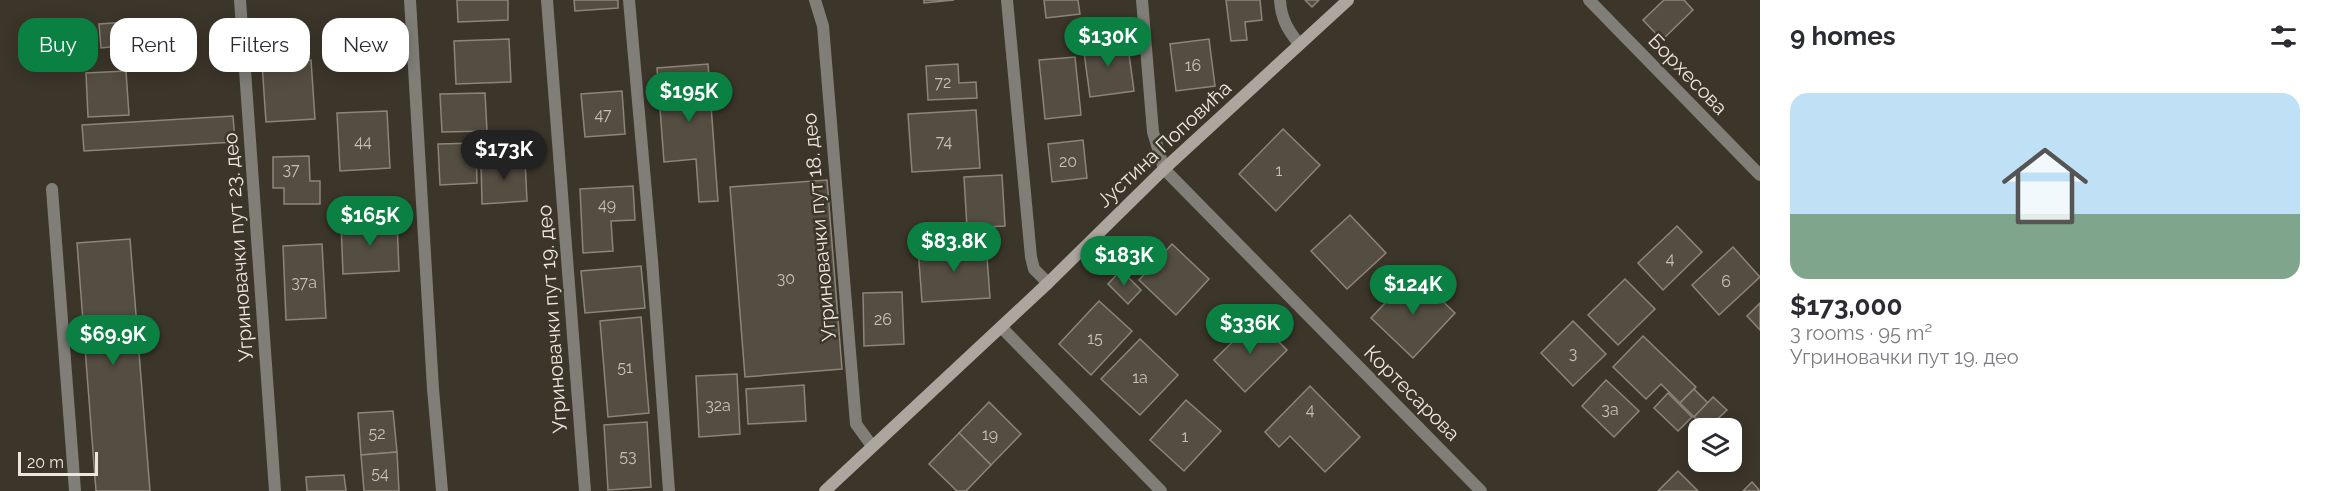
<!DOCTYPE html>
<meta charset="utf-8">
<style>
body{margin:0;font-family:Raleway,sans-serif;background:#f2f2f3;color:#2b2b33;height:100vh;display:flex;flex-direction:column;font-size:22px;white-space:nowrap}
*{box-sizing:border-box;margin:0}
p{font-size:20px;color:#7c7c81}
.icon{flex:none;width:33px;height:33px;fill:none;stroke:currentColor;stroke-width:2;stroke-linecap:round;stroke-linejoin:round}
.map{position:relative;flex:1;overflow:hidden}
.panel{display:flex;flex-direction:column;background:#fff;width:570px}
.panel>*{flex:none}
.hud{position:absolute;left:18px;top:18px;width:570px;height:54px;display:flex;gap:12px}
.controls{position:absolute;left:1688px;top:418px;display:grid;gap:12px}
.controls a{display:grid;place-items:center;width:54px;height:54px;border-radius:12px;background:#fff;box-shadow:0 3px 15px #0003;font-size:30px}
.scale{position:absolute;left:18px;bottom:15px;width:80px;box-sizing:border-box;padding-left:6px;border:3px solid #ebe7e0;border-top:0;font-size:16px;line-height:21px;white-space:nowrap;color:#ebe7e0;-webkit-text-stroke:4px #3c352a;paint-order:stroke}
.price{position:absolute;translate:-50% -51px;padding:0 14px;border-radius:21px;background:#0b8043;color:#fff;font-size:20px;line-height:39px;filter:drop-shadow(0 2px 3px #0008)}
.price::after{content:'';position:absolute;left:50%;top:36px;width:18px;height:14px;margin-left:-9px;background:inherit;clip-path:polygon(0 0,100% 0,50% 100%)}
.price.selected{background:#222;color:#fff}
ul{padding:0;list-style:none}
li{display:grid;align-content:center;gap:12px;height:318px;padding:0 30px}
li+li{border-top:2px solid #e1e1e2}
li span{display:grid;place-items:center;height:186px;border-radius:18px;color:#555}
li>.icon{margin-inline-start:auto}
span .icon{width:108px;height:108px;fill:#fffc;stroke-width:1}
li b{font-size:26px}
h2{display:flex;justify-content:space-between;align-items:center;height:72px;padding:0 30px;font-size:26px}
.pill{padding:0 21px;border-radius:18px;background:#fff;box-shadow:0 3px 15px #0003;font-size:21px;line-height:54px}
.pill.selected{background:#0b8043;color:#fff}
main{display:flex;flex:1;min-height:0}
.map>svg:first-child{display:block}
</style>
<main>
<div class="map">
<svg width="1760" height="491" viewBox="0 0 1760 491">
<rect width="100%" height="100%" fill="#3c352a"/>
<!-- building -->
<g fill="#544d42" stroke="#8d8578" stroke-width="1.5">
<path d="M457 0H508V20L458 22Z"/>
<path d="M574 0H618V8L575 11Z"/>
<path d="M924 0H954L924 3Z"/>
<path d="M1044 0H1078L1080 14 1046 18Z"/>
<path d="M1226 0H1260L1262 20 1245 22 1247 40 1231 41Z"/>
<path d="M1305 0H1319L1312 7Z"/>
<path d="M1664 0H1684L1693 10 1662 40 1643 20Z"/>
<path d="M126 22 128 45 101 48 99 24Z"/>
<path d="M509 39 511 82 456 84 454 41Z"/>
<path d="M1127 39 1134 91 1090 97 1083 45Z"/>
<path d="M1209 39 1215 86 1176 91 1170 44Z"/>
<path d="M1075 57 1081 115 1045 119 1039 60Z"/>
<path d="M311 60 315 119 266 122 262 63Z"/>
<path d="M708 64 718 201 699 202 696 159 664 162 657 68Z"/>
<path d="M958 64 959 83 976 82 977 98 928 100 926 66Z"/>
<path d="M126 71 129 115 88 117 86 73Z"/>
<path d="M622 91 625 134 585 137 581 94Z"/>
<path d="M485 93 487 131 442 132 440 94Z"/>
<path d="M976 110 980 168 912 172 908 114Z"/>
<path d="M387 111 390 168 340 171 337 113Z"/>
<path d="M233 116 235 142 84 151 82 125Z"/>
<path d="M1283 129 1320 165 1276 211 1239 174Z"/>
<path d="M1083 140 1087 178 1052 182 1048 144Z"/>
<path d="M476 143 477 183 440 185 438 144Z"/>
<path d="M309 156 310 181H320V204H284V188H273V157Z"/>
<path d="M525 159 527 201 482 204 481 161Z"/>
<path d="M1002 175 1005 226 967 228 964 177Z"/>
<path d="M827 180 842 369 745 377 730 187Z"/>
<path d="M633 186 635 220 611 221 613 251 583 253 580 189Z"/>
<path d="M1350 215 1386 253 1347 289 1311 251Z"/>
<path d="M397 220 399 271 343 274 341 223Z"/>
<path d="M1677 226 1702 252 1663 290 1638 263Z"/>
<path d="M130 239 150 491H96L77 243Z"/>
<path d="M986 243 990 298 922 302 918 248Z"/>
<path d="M322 244 326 318 286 320 283 246Z"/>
<path d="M1172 244 1209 279 1176 315 1139 280Z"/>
<path d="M1733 247 1760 277 1719 315 1692 285Z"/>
<path d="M641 266 645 308 585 313 581 271Z"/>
<path d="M1121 270 1141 290 1128 304 1108 284Z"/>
<path d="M1413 273 1455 313 1413 358 1371 318Z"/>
<path d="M1625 279 1655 309 1618 345 1588 315Z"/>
<path d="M902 292 904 344 864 346 863 293Z"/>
<path d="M1099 301 1132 331 1091 375 1059 344Z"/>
<path d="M1760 303V330L1747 316Z"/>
<path d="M641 317 649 413 608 417 600 321Z"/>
<path d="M1256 319 1287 350 1245 392 1214 360Z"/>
<path d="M1573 321 1606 354 1573 386 1541 353Z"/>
<path d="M1643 336 1696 387 1680 403 1661 384 1646 399 1613 367Z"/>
<path d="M1140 339 1178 375 1140 415 1101 379Z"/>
<path d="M737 374 740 434 699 437 696 376Z"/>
<path d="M1606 380 1639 411 1614 437 1582 406Z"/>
<path d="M804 385 806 421 748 424 746 389Z"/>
<path d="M1310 386 1360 437 1325 472 1290 436 1279 447 1265 432Z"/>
<path d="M1694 389 1708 403 1694 417 1680 403Z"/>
<path d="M1668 393 1692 417 1678 431 1654 408Z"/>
<path d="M1713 397 1727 410 1707 429 1694 417Z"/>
<path d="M1186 400 1221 431 1184 471 1150 440Z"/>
<path d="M989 402 1021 434 991 465 959 433Z"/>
<path d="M393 411 397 452 361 455 358 413Z"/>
<path d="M647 422 651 487 608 490 604 425Z"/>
<path d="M959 433 991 465 966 491H957L929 464Z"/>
<path d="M1698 441V457L1690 449Z"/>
<path d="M397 452 399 491H364L361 455Z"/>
<path d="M1703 462H1721L1712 471Z"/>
<path d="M1678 471 1698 491H1658Z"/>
<path d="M344 475 346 491H307L306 477Z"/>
<path d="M1752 482 1760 491H1743Z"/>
</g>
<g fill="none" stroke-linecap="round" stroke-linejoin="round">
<!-- street -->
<g stroke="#817e78" stroke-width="12">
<path d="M240 0 275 491"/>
<path d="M410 0 433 389 442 491"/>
<path d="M547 0 585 491"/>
<path d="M629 0 652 260 669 491"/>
<path d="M815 0 823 26 856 424 872 446"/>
<path d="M1007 0 1031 257 1034 269 1048 283"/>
<path d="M1142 0 1153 132 1164 169 1481 491"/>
<path d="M1280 0C1281 19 1288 30 1299 44"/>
<path d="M1589 0 1760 175"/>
<path d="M52 189 75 491"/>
<path d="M1001 327 1161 491"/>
</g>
<!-- secondary -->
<path stroke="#aca69e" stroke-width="12" d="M825 491 1048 283 1164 169 1348 0"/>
</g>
<g text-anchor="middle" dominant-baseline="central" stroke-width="5" stroke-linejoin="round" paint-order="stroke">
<!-- number labels -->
<g font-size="16" fill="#c5c0b8">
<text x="1193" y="65">16</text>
<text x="943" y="82">72</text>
<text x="603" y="114">47</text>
<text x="363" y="141">44</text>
<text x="944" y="141">74</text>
<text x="1068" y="161">20</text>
<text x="291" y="169">37</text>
<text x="1279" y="170">1</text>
<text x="607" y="204">49</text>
<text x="1670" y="258">4</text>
<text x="786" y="278">30</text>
<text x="1726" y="281">6</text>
<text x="304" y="282">37a</text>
<text x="883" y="319">26</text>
<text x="1095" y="338">15</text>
<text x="1573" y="353">3</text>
<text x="625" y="367">51</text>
<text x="1140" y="377">1a</text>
<text x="718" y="405">32a</text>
<text x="1310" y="409">4</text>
<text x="1610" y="409">3a</text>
<text x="377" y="433">52</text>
<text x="990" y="434">19</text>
<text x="1185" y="436">1</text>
<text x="628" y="456">53</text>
<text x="380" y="473">54</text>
</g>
<!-- street labels -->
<g font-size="20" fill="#ebe7e0" stroke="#3c352a">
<text transform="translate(1688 74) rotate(46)">Борхесова</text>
<text transform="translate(1164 144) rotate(-43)">Јустина Поповића</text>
<text transform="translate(819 227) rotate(-95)">Угриновачки пут 18. део</text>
<text transform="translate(238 247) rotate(-94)">Угриновачки пут 23. део</text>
<text transform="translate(552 319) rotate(-94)">Угриновачки пут 19. део</text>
<text transform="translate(1412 393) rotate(45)">Кортесарова</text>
</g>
</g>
</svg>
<div class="controls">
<a><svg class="icon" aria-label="layers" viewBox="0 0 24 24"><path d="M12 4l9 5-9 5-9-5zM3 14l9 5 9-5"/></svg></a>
</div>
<div class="scale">20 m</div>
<b class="price" style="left:1108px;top:68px">$130K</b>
<b class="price" style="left:689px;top:123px">$195K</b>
<b class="price selected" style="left:504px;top:181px">$173K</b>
<b class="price" style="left:370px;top:247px">$165K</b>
<b class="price" style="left:954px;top:273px">$83.8K</b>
<b class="price" style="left:1124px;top:287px">$183K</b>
<b class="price" style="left:1413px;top:316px">$124K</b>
<b class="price" style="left:1250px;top:355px">$336K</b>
<b class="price" style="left:113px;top:366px">$69.9K</b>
<div class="hud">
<a class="pill selected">Buy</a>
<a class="pill">Rent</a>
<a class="pill">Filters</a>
<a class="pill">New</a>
</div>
</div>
<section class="panel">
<h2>9 homes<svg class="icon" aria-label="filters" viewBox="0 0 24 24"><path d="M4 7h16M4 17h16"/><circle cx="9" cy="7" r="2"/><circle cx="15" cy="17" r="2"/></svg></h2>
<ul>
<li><span style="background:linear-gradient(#bfe0f5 65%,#7fa58c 0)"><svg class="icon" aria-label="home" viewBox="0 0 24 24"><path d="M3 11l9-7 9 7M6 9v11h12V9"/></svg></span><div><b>$173,000</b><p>3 rooms · 95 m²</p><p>Угриновачки пут 19. део</p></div></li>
</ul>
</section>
</main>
